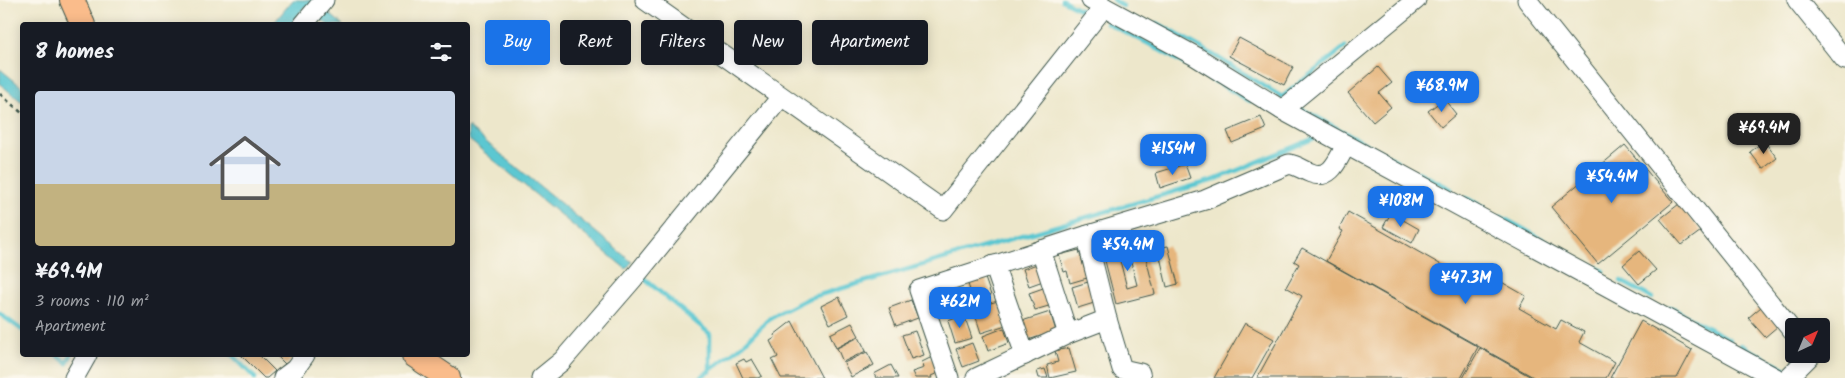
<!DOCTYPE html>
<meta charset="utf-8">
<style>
body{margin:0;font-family:Kalam,sans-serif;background:#242831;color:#f1f3f6;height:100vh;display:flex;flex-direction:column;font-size:19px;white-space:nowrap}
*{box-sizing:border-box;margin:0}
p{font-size:16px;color:#9ea1a6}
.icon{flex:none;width:28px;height:28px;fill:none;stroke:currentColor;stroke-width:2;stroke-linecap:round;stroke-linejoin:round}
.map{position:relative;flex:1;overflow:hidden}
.details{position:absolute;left:20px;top:22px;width:450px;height:335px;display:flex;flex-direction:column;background:#171b24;border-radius:5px;box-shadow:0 2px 12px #0003}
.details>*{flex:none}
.banner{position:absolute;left:485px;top:20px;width:475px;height:45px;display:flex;gap:10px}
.needle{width:32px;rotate:44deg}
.controls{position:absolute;left:1785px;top:318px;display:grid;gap:10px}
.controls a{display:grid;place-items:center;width:45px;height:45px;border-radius:5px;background:#171b24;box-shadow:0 2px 12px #0003;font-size:25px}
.price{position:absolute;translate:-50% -42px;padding:0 11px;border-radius:10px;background:#1a73e8;color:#fff;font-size:16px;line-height:32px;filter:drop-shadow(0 1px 2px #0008)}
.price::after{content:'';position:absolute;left:50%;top:30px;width:15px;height:11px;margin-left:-8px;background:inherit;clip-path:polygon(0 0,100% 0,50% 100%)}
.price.selected{background:#222;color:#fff}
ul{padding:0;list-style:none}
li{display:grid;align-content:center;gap:10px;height:265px;padding:0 15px}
li span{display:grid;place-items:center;height:155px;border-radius:5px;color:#555}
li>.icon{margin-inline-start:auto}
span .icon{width:90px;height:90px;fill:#fffc;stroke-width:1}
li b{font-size:21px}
h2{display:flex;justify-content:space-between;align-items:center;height:60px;padding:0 15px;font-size:21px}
.tag{padding:0 18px;border-radius:5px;background:#171b24;box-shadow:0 2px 12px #0003;font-size:18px;line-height:45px}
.tag.selected{background:#1a73e8;color:#fff}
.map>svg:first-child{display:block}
</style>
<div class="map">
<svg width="1845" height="378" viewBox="0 0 1845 378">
<rect width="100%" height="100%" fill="#fbf7ec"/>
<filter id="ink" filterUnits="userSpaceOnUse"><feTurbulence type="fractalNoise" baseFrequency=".02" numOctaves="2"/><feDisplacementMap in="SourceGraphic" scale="10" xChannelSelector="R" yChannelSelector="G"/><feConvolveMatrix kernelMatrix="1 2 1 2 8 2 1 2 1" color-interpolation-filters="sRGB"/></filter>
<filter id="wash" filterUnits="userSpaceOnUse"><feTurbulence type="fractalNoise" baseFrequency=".0096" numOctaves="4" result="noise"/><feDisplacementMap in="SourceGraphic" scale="20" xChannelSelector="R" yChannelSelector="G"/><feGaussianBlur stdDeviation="1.12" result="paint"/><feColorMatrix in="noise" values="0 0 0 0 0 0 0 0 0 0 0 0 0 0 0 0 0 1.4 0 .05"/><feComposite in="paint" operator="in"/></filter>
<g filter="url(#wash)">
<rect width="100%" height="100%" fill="#ede7cb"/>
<!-- water -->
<g fill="#5bc7d1" stroke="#3d8282">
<path d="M293 0H313L343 25H328L305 6 290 25H272Z"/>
<path d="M0 69 22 87V102L0 84Z"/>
<path d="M468 127 632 262 626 269 468 139Z"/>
</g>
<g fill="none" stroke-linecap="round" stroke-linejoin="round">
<!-- stream -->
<g stroke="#5bc7d1" stroke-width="4.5">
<path d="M1062 0 1087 13"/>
<path d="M1113 0 1123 6"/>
<path d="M1107 23 1149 44 1250 101"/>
<path d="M1157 23 1205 50 1282 97 1345 47"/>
<path d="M1300 108 1397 161"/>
<path d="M1418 172 1451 189"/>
<path d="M1466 198 1483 207"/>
<path d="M1501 217 1570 254"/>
<path d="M1593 266 1603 271"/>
<path d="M641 276 710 334V372"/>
<path d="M1621 281 1652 298"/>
<path d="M1670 307 1730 340"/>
<path d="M0 314 22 330"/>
<path d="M1741 345 1786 369"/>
<path d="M57 355 67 363 71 355"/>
<path d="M232 355 255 378"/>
<path d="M700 378 744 344 771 317 809 298 1214 180 1315 138"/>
</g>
</g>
<g id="blocks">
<!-- building -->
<g fill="#e6b67d">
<path d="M1239 38 1293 67 1284 85 1229 56Z"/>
<path d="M1378 67 1392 83 1379 93 1391 107 1373 122 1348 93Z"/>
<path d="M1444 99 1456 114 1441 127 1428 111Z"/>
<path d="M1261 117 1266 129 1232 143 1227 131Z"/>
<path d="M1764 141 1777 158 1763 169 1750 152Z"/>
<path d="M1625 145 1673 202 1598 264 1551 207Z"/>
<path d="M1185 164 1190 178 1160 188 1156 173Z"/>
<path d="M1679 204 1701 231 1682 245 1660 219Z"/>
<path d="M1348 212 1484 289 1491 276 1526 296 1519 308 1556 329 1561 320 1584 332 1579 342 1615 362 1606 378H1535L1326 261 1343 231 1339 229Z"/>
<path d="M1391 213 1419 229 1412 243 1383 227Z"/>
<path d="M1141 238 1155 294 1116 304 1101 245 1115 241 1127 288 1137 285 1126 242Z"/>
<path d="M1168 246 1178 284 1167 287 1158 248Z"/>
<path d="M1302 248 1478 347 1461 378H1257L1302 296 1286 287 1299 264 1294 261Z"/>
<path d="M1079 250 1087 278 1070 283 1067 271 1064 272 1059 255Z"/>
<path d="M1639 251 1656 270 1639 284 1623 265Z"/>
<path d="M1037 264 1043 281 1029 286 1023 269Z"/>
<path d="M985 278 991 295 973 300 968 284Z"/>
<path d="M1088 282 1094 303 1078 308 1072 287Z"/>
<path d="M1046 287 1052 305 1035 310 1029 293Z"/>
<path d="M956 291 962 308 942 315 936 297Z"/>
<path d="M839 297 848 315 830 324 821 306Z"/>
<path d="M911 300 918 318 896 326 889 308Z"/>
<path d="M998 301 1006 325 981 333 975 314 989 309 987 304Z"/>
<path d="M1761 307 1778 326 1765 337 1748 318Z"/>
<path d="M1050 312 1056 331 1028 340 1022 321Z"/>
<path d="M964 315 972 338 955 343 948 321Z"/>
<path d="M792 321 822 378H781L772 360 778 357 770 341 775 338 774 335Z"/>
<path d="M1641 321 1692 350 1677 378H1610Z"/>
<path d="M852 323 859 336 836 348 830 334Z"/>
<path d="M1245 323 1274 339 1252 378H1214Z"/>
<path d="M1004 328 1009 343 988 351 983 336Z"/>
<path d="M915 331 924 355 911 359 902 335Z"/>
<path d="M859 337 866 351 843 362 837 348Z"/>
<path d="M972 343 979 361 963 367 956 349Z"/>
<path d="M1069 348 1076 372 1050 378 1047 365 1058 362 1055 351Z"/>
<path d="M1480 348 1533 378H1463Z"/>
<path d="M867 352 874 365 851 377 844 363Z"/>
<path d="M241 355H259L275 371 267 378H264Z"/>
<path d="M276 355H296L286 365Z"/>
<path d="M932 357 938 373 931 376 932 378H915L912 372 924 368 922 362Z"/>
<path d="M744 359 746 362 752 359 762 376 758 378H743L736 363Z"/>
<path d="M891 365 898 378H876L874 374Z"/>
<path d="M1045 369 1048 378H1039L1037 371Z"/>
</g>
</g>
</g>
<g filter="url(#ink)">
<use href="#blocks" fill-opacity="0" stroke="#3e564b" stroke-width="1"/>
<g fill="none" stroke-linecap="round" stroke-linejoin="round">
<defs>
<g id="minor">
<path d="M645 0 943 210 1104 7"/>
<path d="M1091 0 1195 56 1282 110 1776 378"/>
<path d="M1527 0 1794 333"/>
<path d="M1797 0 1845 60"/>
<path d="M303 25 324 0"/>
<path d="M1282 110 1416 0"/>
<path d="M1041 250 1068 334"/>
<path d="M994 265 1025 355"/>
<path d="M1107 319 1087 239 1088 235 1205 200 1289 164C1297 165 1303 170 1311 173 1331 181 1338 159 1346 145"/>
<path d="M74 378 87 355"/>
<path d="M283 378 295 369 305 355"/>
<path d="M541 378 562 361 633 279 781 97"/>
<path d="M949 378 919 290 1088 235"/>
<path d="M976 378 1068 334 1107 319 1122 369 1140 373 1141 378"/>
<path d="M1788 378 1811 355 1810 354"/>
</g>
<g id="major">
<path d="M72 0 83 25"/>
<path d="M414 355 448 378"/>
</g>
</defs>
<!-- minor casing -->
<use href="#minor" stroke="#3e564b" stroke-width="21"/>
<!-- major casing -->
<use href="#major" stroke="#3e564b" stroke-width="26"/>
<!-- path -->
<path stroke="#3e564b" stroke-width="2.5" stroke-dasharray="4 4" stroke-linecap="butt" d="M0 94 22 113"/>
<!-- minor -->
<use href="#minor" stroke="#fff" stroke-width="19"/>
<!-- major -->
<use href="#major" stroke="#fabc8b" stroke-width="24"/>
</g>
</g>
</svg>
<div class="controls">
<a><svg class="needle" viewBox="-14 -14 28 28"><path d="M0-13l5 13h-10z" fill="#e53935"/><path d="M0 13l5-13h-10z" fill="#9ea1a6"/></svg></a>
</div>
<b class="price" style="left:1442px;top:113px">¥68.9M</b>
<b class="price selected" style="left:1764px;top:155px">¥69.4M</b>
<b class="price" style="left:1173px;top:176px">¥154M</b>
<b class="price" style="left:1612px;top:204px">¥54.4M</b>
<b class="price" style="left:1401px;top:228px">¥108M</b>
<b class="price" style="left:1128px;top:272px">¥54.4M</b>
<b class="price" style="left:1466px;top:305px">¥47.3M</b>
<b class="price" style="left:960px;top:329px">¥62M</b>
<div class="banner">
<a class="tag selected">Buy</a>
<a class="tag">Rent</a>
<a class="tag">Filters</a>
<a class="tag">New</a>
<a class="tag">Apartment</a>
</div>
<section class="details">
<h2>8 homes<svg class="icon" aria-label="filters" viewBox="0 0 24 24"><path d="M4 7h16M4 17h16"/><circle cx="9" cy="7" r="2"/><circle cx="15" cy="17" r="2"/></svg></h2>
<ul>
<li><span style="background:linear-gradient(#c9d6e8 60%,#c2b280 0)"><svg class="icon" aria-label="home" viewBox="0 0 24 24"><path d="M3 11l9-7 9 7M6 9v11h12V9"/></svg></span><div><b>¥69.4M</b><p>3 rooms · 110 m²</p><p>Apartment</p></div></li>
</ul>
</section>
</div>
